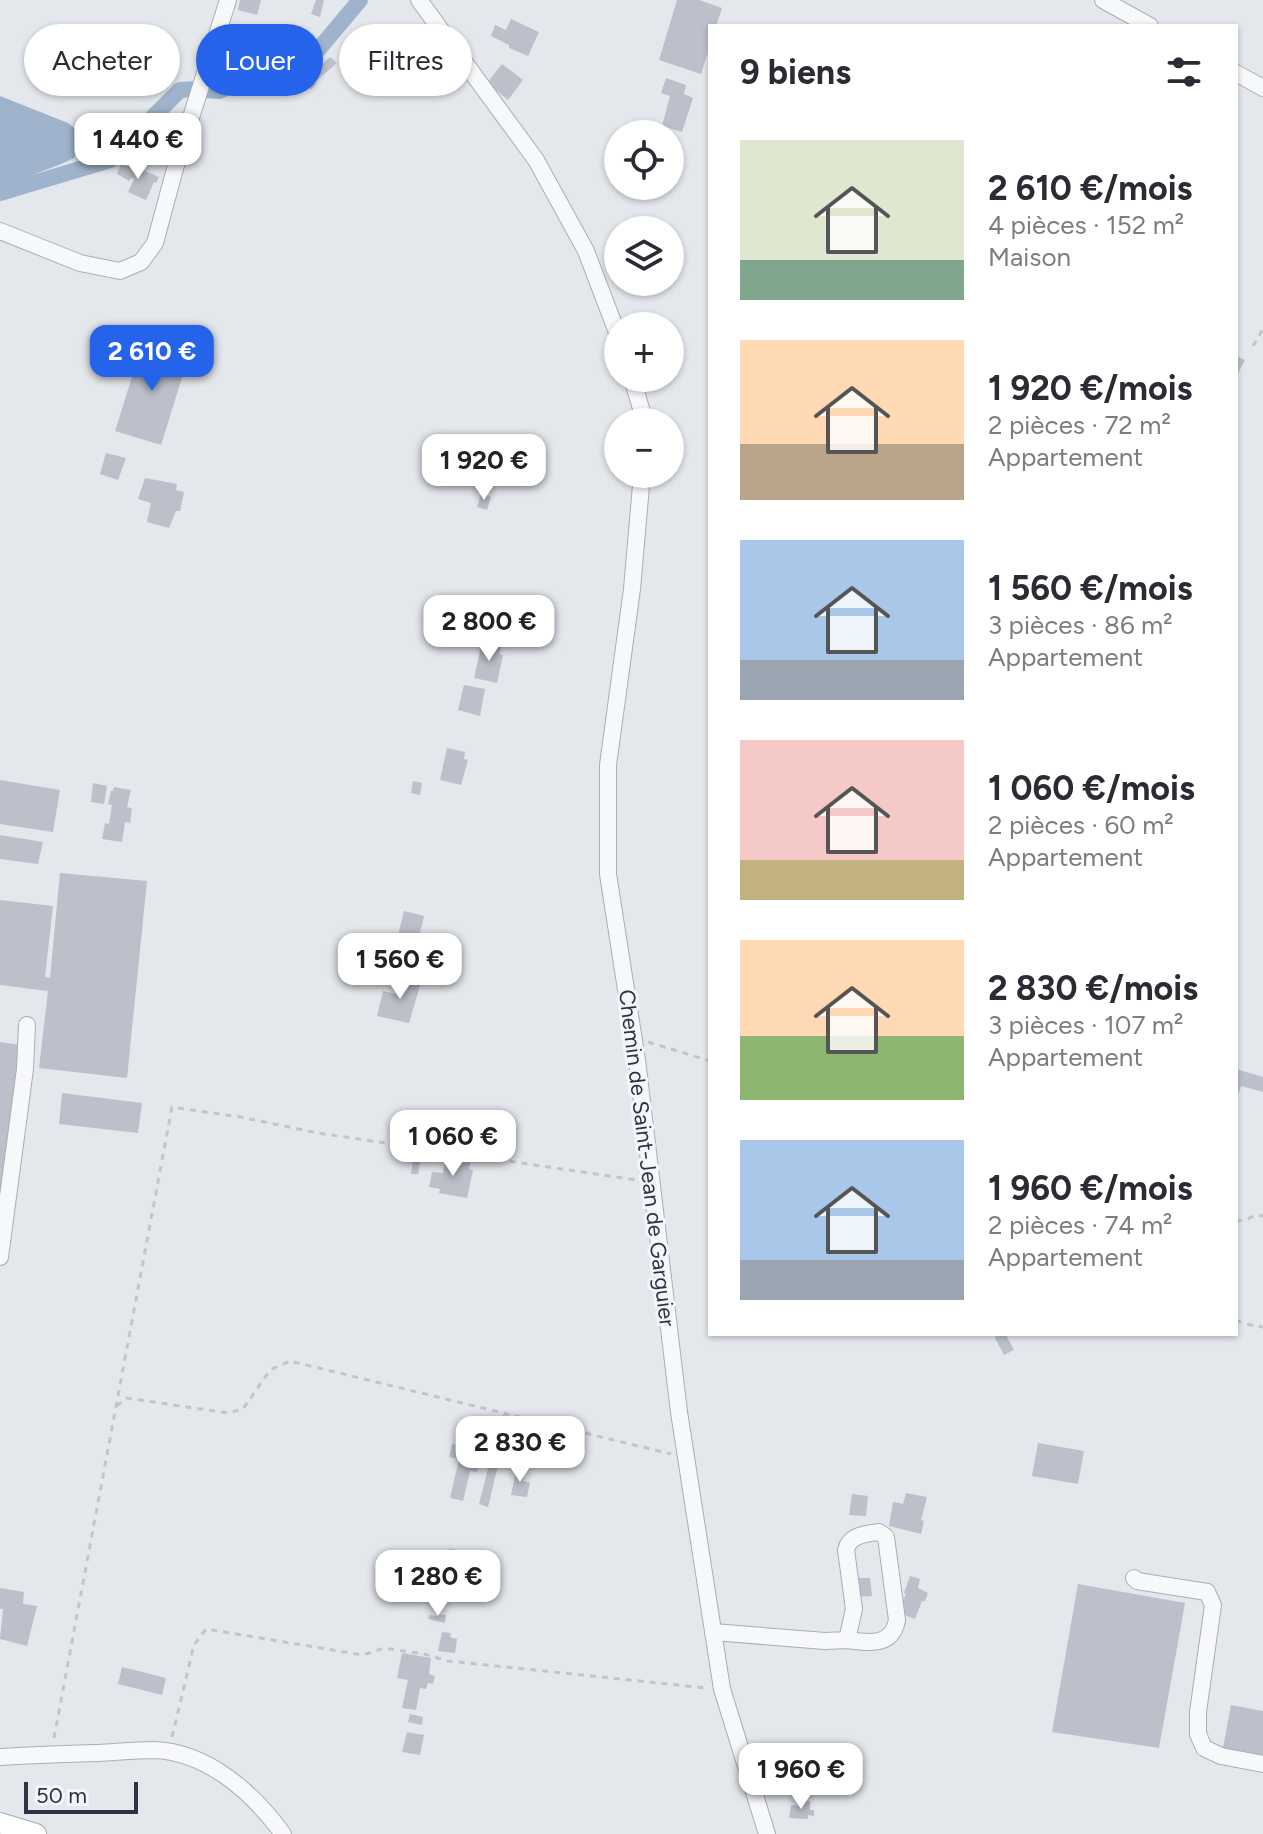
<!DOCTYPE html>
<html lang="fr">
<meta charset="utf-8">
<style>
body{margin:0;font-family:Figtree,sans-serif;background:#f2f2f3;color:#2b2b33;height:100vh;display:flex;flex-direction:column;font-size:30px;white-space:nowrap}
*{box-sizing:border-box;margin:0}
p{font-size:26px;color:#7c7c81}
.icon{flex:none;width:44px;height:44px;fill:none;stroke:currentColor;stroke-width:2;stroke-linecap:round;stroke-linejoin:round}
.map{position:relative;flex:1;overflow:hidden}
.details{position:absolute;left:708px;top:24px;width:530px;height:1312px;display:flex;flex-direction:column;background:#fff;border-radius:0px;box-shadow:0 2px 6px #0004}
.details>*{flex:none}
.guide{position:absolute;left:24px;top:24px;width:564px;height:72px;display:flex;gap:16px}
.buttons{position:absolute;left:604px;top:120px;display:grid;gap:16px}
.buttons a{display:grid;place-items:center;width:80px;height:80px;border-radius:50%;background:#fff;box-shadow:0 2px 6px #0004;font-size:40px}
.scale{position:absolute;left:24px;bottom:20px;width:114px;box-sizing:border-box;padding-left:8px;border:4px solid #2b3445;border-top:0;font-size:22px;line-height:28px;white-space:nowrap;color:#2b3445;-webkit-text-stroke:6px #f4f6f9;paint-order:stroke}
.price{position:absolute;translate:-50% -68px;padding:0 18px;border-radius:16px;background:#fff;color:#222;font-size:26px;line-height:52px;filter:drop-shadow(0 2px 4px #0008)}
.price::after{content:'';position:absolute;left:50%;top:48px;width:24px;height:18px;margin-left:-12px;background:inherit;clip-path:polygon(0 0,100% 0,50% 100%)}
.price.selected{background:#2563eb;color:#fff}
ul{padding:0;list-style:none}
li{display:flex;align-items:center;gap:24px;height:200px;padding:0 32px}
li span{display:grid;place-items:center;flex:none;width:224px;height:160px;border-radius:0px;color:#555}
li>.icon{margin-inline-start:auto}
span .icon{width:96px;height:96px;fill:#fffc;stroke-width:1}
li b{font-size:34px}
h2{display:flex;justify-content:space-between;align-items:center;height:96px;padding:0 32px;font-size:34px}
.chip{padding:0 28px;border-radius:36px;background:#fff;box-shadow:0 2px 6px #0004;font-size:28px;line-height:72px}
.chip.selected{background:#2563eb;color:#fff}
.map>svg:first-child{display:block}
</style>
<div class="map">
<svg width="1263" height="1834" viewBox="0 0 1263 1834">
<rect width="100%" height="100%" fill="#e4e7ec"/>
<!-- water -->
<path fill="#9fb4cc" d="M0 96 68 123 80 133 81 142 74 158 59 165 0 187Z"/>
<g fill="none" stroke-linecap="round" stroke-linejoin="round">
<!-- canal -->
<g stroke="#9fb4cc" stroke-width="16">
<path d="M206 90 219 91 269 66C282 63 295 69 307 63L360 0"/>
<path d="M0 193 110 160 180 90 195 89"/>
</g>
</g>
<!-- building -->
<g fill="#bbc0ca">
<path d="M240 0H261L257 15 238 10Z"/>
<path d="M316 0H324L320 17 311 14Z"/>
<path d="M677 0H699L722 8 716 26H710V46L701 74 659 60Z"/>
<path d="M511 19 539 32 528 56 509 48V45L491 36 495 25 506 30Z"/>
<path d="M439 54 452 74 441 82 427 62Z"/>
<path d="M330 57 337 63 315 82 317 83 311 90 303 81Z"/>
<path d="M502 64 523 80 508 100 487 83Z"/>
<path d="M666 78 686 85 684 94 693 98 682 132 662 126 670 96 661 93Z"/>
<path d="M121 164 132 168 133 166 159 177 156 183 154 182 146 200 128 192 134 179 131 178 129 181 117 174Z"/>
<path d="M143 342 189 355 161 445 115 431Z"/>
<path d="M1236 356 1245 360 1236 377Z"/>
<path d="M106 453 126 458 118 480 100 474Z"/>
<path d="M145 478 177 484 176 490 184 492 180 511H176L169 528 147 522 151 503 138 499Z"/>
<path d="M481 494 491 497 487 510 477 507Z"/>
<path d="M482 642 501 647 499 654 503 655 497 683 474 678Z"/>
<path d="M464 685 485 689 480 716 458 710Z"/>
<path d="M447 748 465 752 464 759 468 760 461 785 440 780Z"/>
<path d="M0 780 60 790 53 832 0 824Z"/>
<path d="M413 781 422 783 420 795 411 793Z"/>
<path d="M93 783 107 786 104 804 91 802Z"/>
<path d="M114 787 131 790 127 807 132 808 130 823 125 822 122 842 102 839 105 823 109 824 112 805 108 804 111 791H113Z"/>
<path d="M0 835 43 842 38 864 0 859Z"/>
<path d="M60 873 147 881 127 1078 39 1068 48 991 0 985V900L53 906 45 977 50 978Z"/>
<path d="M404 911 424 916 413 961 393 955Z"/>
<path d="M402 976 422 979 409 1023 377 1016 383 991 396 994Z"/>
<path d="M0 1042 22 1045 2 1193H0Z"/>
<path d="M1236 1069 1263 1077V1092L1241 1086 1236 1100Z"/>
<path d="M62 1093 142 1103 138 1133 59 1124Z"/>
<path d="M414 1152 422 1153 418 1174H411Z"/>
<path d="M446 1157 471 1161 469 1169 473 1170 467 1198 439 1193 440 1189 429 1187 432 1172 443 1173Z"/>
<path d="M997 1334H1008L1007 1337 1014 1350 1004 1355 995 1338Z"/>
<path d="M503 1415 523 1420 514 1455 501 1453 488 1507 479 1504 491 1457 488 1456 490 1453 492 1454Z"/>
<path d="M469 1420 486 1425 477 1472 470 1471 463 1501 450 1498 459 1459 449 1457 452 1444 463 1446Z"/>
<path d="M1038 1443 1084 1451 1078 1484 1032 1476Z"/>
<path d="M517 1467 525 1469 523 1481 530 1483 527 1497 511 1495Z"/>
<path d="M906 1493 927 1497 921 1520 924 1521 921 1534 889 1526 893 1502 903 1504Z"/>
<path d="M852 1494 868 1496 866 1516 849 1515Z"/>
<path d="M449 1549 462 1551 460 1562 482 1567 475 1600 451 1595 455 1578 443 1575Z"/>
<path d="M910 1576 920 1579 918 1588 928 1593 925 1601H922L915 1619 897 1612 906 1594 904 1593Z"/>
<path d="M854 1578H870L872 1596 855 1597Z"/>
<path d="M1078 1584 1185 1603 1159 1748 1052 1732Z"/>
<path d="M0 1588 24 1592 23 1604 37 1606 27 1646 0 1639 3 1609H0Z"/>
<path d="M437 1614 446 1615 445 1623 428 1619 430 1615 436 1616Z"/>
<path d="M442 1632 451 1633 450 1637 457 1639 455 1653 438 1651Z"/>
<path d="M402 1653 431 1658 429 1674 435 1676 433 1684 428 1683 426 1689 420 1688 416 1710 402 1708 408 1680 397 1678Z"/>
<path d="M122 1667 166 1678 162 1695 118 1684Z"/>
<path d="M1231 1705 1263 1711V1755L1223 1748Z"/>
<path d="M410 1714 423 1717 422 1725 408 1722Z"/>
<path d="M407 1732 424 1735 420 1755 402 1752Z"/>
<path d="M803 1801H810V1810H814V1816L808 1815V1819L789 1818 791 1805 802 1806Z"/>
</g>
<g fill="none" stroke-linecap="round" stroke-linejoin="round">
<defs>
<g id="minor">
<path d="M419 0 536 160 586 251 618 335"/>
<path d="M1103 0 1150 26"/>
<path d="M1236 73 1263 88"/>
<path d="M0 231 80 263 120 271 141 262 155 243 176 165 228 0"/>
<path d="M632 378 645 422"/>
<path d="M642 474 632 589 608 765V874L637 1060 679 1412 722 1689 767 1834"/>
<path d="M0 1257 25 1069 27 1025"/>
<path d="M1134 1578 1137 1581 1207 1592 1213 1605 1198 1712V1734L1204 1748 1221 1756 1263 1764"/>
<path d="M713 1632 825 1641 847 1640 854 1609 846 1550C849 1535 865 1534 879 1532L886 1537 897 1620C892 1647 869 1643 847 1640"/>
<path d="M0 1757C33 1755 66 1754 98 1753 117 1752 135 1750 154 1750 208 1752 253 1793 283 1834"/>
</g>
<path id="major" d="M0 1823 36 1834"/>
</defs>
<!-- minor casing -->
<use href="#minor" stroke="#a9aeb7" stroke-width="18"/>
<!-- major casing -->
<use href="#major" stroke="#a3abb8" stroke-width="22"/>
<!-- path -->
<g stroke="#c2c5cb" stroke-width="3" stroke-dasharray="6 6" stroke-linecap="butt">
<path d="M1253 346 1263 329"/>
<path d="M648 1042 710 1061"/>
<path d="M1236 1220C1246 1223 1253 1213 1263 1216"/>
<path d="M1236 1320 1245 1324 1263 1327"/>
<path d="M117 1406 126 1398 228 1413 243 1409 270 1370 290 1361 671 1454"/>
<path d="M172 1737 194 1645 206 1629 363 1655 384 1648 424 1654 448 1661 706 1688"/>
<path d="M54 1738 172 1107 240 1117 318 1133 636 1180"/>
</g>
<!-- minor -->
<use href="#minor" stroke="#f7f8fa" stroke-width="16"/>
<!-- major -->
<use href="#major" stroke="#fff" stroke-width="20"/>
</g>
<g text-anchor="middle" dominant-baseline="central" stroke-width="6" stroke-linejoin="round" paint-order="stroke">
<!-- street labels -->
<g font-size="22" fill="#2b3445" stroke="#f4f6f9">
<text transform="translate(647 1158) rotate(83)">Chemin de Saint-Jean de Garguier</text>
</g>
</g>
</svg>
<div class="buttons">
<a><svg class="icon" aria-label="locate" viewBox="0 0 24 24"><circle cx="12" cy="12" r="6"/><path d="M12 2v4M12 18v4M2 12h4M18 12h4"/></svg></a>
<a><svg class="icon" aria-label="layers" viewBox="0 0 24 24"><path d="M12 4l9 5-9 5-9-5zM3 14l9 5 9-5"/></svg></a>
<a>+</a>
<a>−</a>
</div>
<div class="scale">50 m</div>
<b class="price" style="left:138px;top:181px">1 440 €</b>
<b class="price selected" style="left:152px;top:393px">2 610 €</b>
<b class="price" style="left:484px;top:502px">1 920 €</b>
<b class="price" style="left:489px;top:663px">2 800 €</b>
<b class="price" style="left:400px;top:1001px">1 560 €</b>
<b class="price" style="left:453px;top:1178px">1 060 €</b>
<b class="price" style="left:520px;top:1484px">2 830 €</b>
<b class="price" style="left:438px;top:1618px">1 280 €</b>
<b class="price" style="left:801px;top:1811px">1 960 €</b>
<div class="guide">
<a class="chip">Acheter</a>
<a class="chip selected">Louer</a>
<a class="chip">Filtres</a>
</div>
<section class="details">
<h2>9 biens<svg class="icon" aria-label="filters" viewBox="0 0 24 24"><path d="M4 7h16M4 17h16"/><circle cx="9" cy="7" r="2"/><circle cx="15" cy="17" r="2"/></svg></h2>
<ul>
<li><span style="background:linear-gradient(#dfe7d0 75%,#7fa58c 0)"><svg class="icon" aria-label="home" viewBox="0 0 24 24"><path d="M3 11l9-7 9 7M6 9v11h12V9"/></svg></span><div><b>2 610 €/mois</b><p>4 pièces · 152 m²</p><p>Maison</p></div></li>
<li><span style="background:linear-gradient(#ffd9b3 65%,#b9a48a 0)"><svg class="icon" aria-label="home" viewBox="0 0 24 24"><path d="M3 11l9-7 9 7M6 9v11h12V9"/></svg></span><div><b>1 920 €/mois</b><p>2 pièces · 72 m²</p><p>Appartement</p></div></li>
<li><span style="background:linear-gradient(#a9c7e8 75%,#9aa5b1 0)"><svg class="icon" aria-label="home" viewBox="0 0 24 24"><path d="M3 11l9-7 9 7M6 9v11h12V9"/></svg></span><div><b>1 560 €/mois</b><p>3 pièces · 86 m²</p><p>Appartement</p></div></li>
<li><span style="background:linear-gradient(#f6c9c9 75%,#c2b280 0)"><svg class="icon" aria-label="home" viewBox="0 0 24 24"><path d="M3 11l9-7 9 7M6 9v11h12V9"/></svg></span><div><b>1 060 €/mois</b><p>2 pièces · 60 m²</p><p>Appartement</p></div></li>
<li><span style="background:linear-gradient(#ffd9b3 60%,#8fb573 0)"><svg class="icon" aria-label="home" viewBox="0 0 24 24"><path d="M3 11l9-7 9 7M6 9v11h12V9"/></svg></span><div><b>2 830 €/mois</b><p>3 pièces · 107 m²</p><p>Appartement</p></div></li>
<li><span style="background:linear-gradient(#a9c7e8 75%,#9aa5b1 0)"><svg class="icon" aria-label="home" viewBox="0 0 24 24"><path d="M3 11l9-7 9 7M6 9v11h12V9"/></svg></span><div><b>1 960 €/mois</b><p>2 pièces · 74 m²</p><p>Appartement</p></div></li>
</ul>
</section>
</div>
